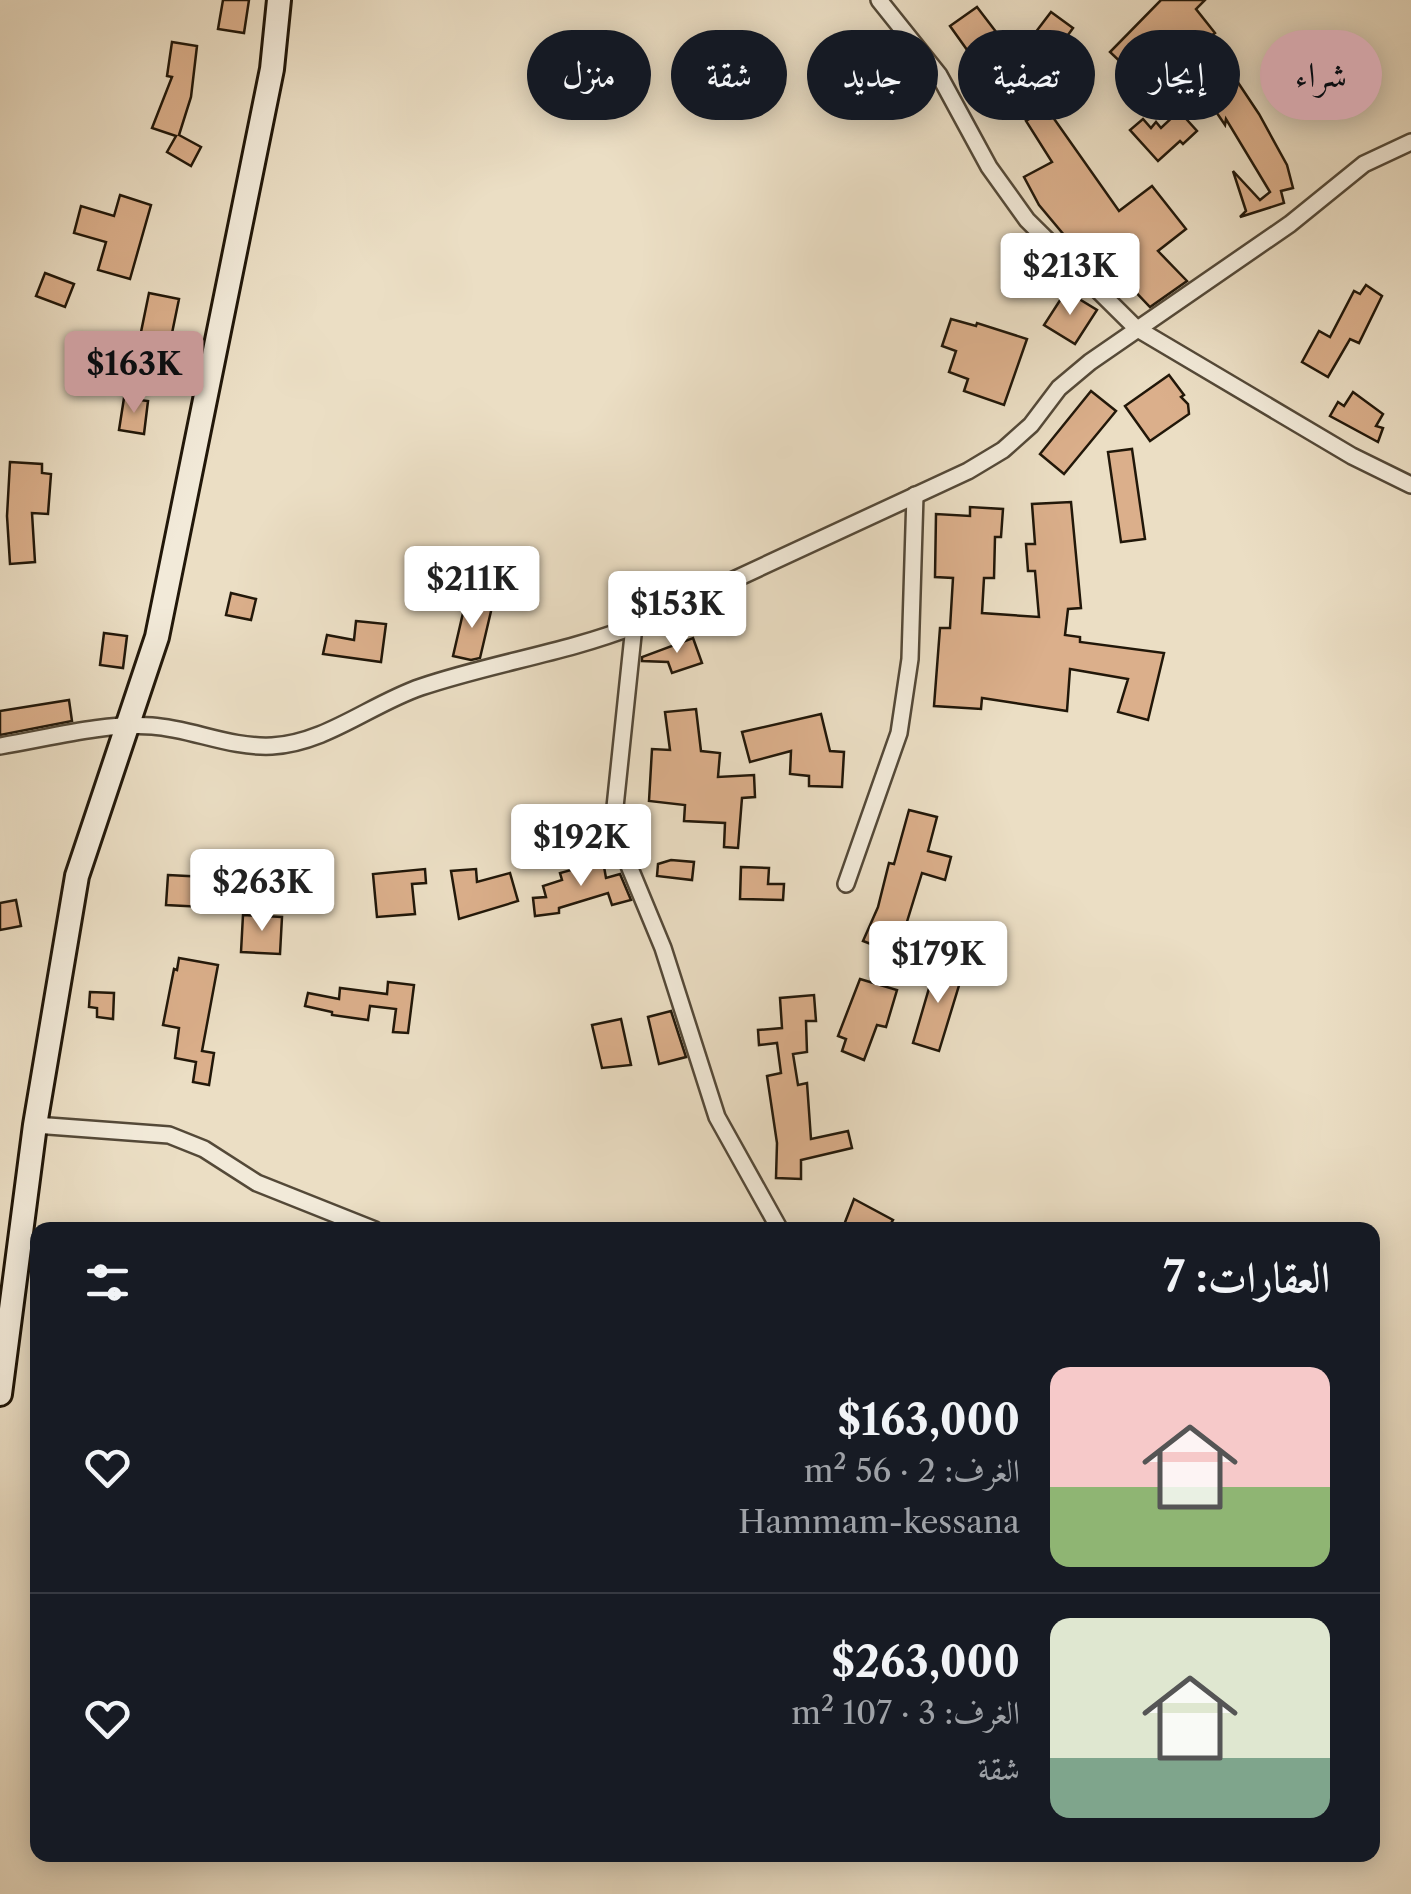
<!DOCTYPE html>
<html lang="ar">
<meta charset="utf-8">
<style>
body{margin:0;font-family:"Libre Caslon Text",Amiri,serif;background:#20242c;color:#f1f3f6;direction:rtl;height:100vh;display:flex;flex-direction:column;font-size:38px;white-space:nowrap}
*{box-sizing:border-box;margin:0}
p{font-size:32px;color:#9ea1a6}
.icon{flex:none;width:55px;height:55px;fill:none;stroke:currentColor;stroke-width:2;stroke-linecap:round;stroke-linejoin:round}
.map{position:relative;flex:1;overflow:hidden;direction:ltr}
.drawer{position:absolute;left:30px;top:1222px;width:1350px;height:640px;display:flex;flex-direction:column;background:#171b24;border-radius:20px;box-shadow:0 5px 25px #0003;direction:rtl}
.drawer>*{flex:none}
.guide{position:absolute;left:30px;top:30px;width:1352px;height:90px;direction:rtl;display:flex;gap:20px}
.price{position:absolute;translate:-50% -85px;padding:0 22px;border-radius:10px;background:#fff;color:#222;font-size:32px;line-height:65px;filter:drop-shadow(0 2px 5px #0008)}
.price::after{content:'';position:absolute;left:50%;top:60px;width:30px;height:22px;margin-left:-15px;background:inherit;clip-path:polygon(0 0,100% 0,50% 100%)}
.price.active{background:#c59692;color:#111}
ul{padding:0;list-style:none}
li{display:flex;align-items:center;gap:30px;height:250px;padding:0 50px}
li+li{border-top:2px solid #363941}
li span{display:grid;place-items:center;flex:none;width:280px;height:200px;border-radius:20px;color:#555}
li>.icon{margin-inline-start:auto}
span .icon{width:120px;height:120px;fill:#fffc;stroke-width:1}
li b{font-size:42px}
h2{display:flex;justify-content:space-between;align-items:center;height:120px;padding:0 50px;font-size:42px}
.tag{padding:0 35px;border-radius:45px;background:#171b24;box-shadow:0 5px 25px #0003;font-size:35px;line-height:90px}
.tag.active{background:#c59692;color:#111}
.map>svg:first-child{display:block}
</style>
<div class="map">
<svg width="1411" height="1894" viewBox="0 0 1411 1894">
<rect width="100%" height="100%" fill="#ebdec4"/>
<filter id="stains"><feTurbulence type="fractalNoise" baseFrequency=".002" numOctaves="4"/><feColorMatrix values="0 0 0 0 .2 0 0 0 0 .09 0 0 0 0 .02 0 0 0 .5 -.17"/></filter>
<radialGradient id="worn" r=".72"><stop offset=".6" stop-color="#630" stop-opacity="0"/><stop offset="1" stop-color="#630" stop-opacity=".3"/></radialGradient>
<!-- building -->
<g fill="#dbaf8b" stroke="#211709" stroke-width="2.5">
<path d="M223 0H249L244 33 218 29Z"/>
<path d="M1161 0H1205L1196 9 1215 33 1205 41 1209 45 1184 65 1165 41 1133 74 1110 52Z"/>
<path d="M977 7 1016 58 1051 12 1073 28 1048 63 1041 58 1026 79 1119 211 1152 186 1186 229 1158 251 1187 281 1150 307 1126 282 1122 287 1090 266 1039 205 1024 177 1052 162 1026 121 1034 116 1018 91 1005 103 950 26Z"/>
<path d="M172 42 197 46 191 97 179 135 201 147 191 166 167 152 176 136 152 128 172 77 167 76Z"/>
<path d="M1233 75 1259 114 1287 165 1293 188 1281 191 1284 203 1240 217 1246 211 1233 171 1260 200 1270 192 1226 119 1225 125 1204 94Z"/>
<path d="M1179 111 1197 131 1183 144 1180 141 1158 161 1130 130 1143 119 1151 128 1156 122 1161 128Z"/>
<path d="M120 195 151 205 130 279 98 270 106 242 74 233 81 206 114 216Z"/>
<path d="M45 273 74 284 65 307 36 296Z"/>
<path d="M1366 285 1382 296 1359 343 1350 339 1328 377 1302 362 1319 331 1330 337 1354 291 1360 294Z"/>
<path d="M1066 291 1097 310 1075 344 1044 325Z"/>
<path d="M149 293 179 299 171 338 141 332Z"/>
<path d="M951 319 976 326 977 323 1027 339 1004 405 964 391 968 379 949 372 956 351 942 346Z"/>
<path d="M1169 375 1184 395 1181 397 1188 404 1189 414 1150 441 1125 406Z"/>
<path d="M1091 391 1116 411 1064 474 1040 454Z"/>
<path d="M1353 392 1383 414 1376 426 1383 428 1378 442 1330 416 1338 402 1344 406Z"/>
<path d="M124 398 148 401 144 434 119 430Z"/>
<path d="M1132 449 1145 539 1121 542 1108 452Z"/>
<path d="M10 462 42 464V473L51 474 48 514 32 513 35 562 10 564 7 516Z"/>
<path d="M1071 502 1081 608 1068 609 1065 635 1080 637V642L1164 653 1148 720 1118 712 1128 679 1070 669 1067 711 982 698 981 709 934 706 940 628H950L953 578 935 577 936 514 970 516V507L1003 509 1001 537H995L994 578H984L982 613 1039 617 1035 571H1028L1026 544H1035L1032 504Z"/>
<path d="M231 593 256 599 251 620 226 615Z"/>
<path d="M466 600 492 607 480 658 471 660 453 656Z"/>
<path d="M356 621 386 624 381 662 323 654 327 635 354 640Z"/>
<path d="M104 633 127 636 123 668 100 665Z"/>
<path d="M693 638 702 663 672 673 668 662 642 661V657Z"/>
<path d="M69 700 72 721 0 735V711Z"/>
<path d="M696 709 701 751 720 753 718 777 754 775 755 797 742 798 738 848 724 847 725 823 684 821 685 805 649 801 652 749 670 750 665 712Z"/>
<path d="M821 714 830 751 844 752 842 787 809 786V776L790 774 791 751 750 762 742 732Z"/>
<path d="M909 810 937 817 928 851 951 857 945 880 922 873 897 954 863 941 878 907 889 863 894 864Z"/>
<path d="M671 860 694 862 692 880 657 876 658 864Z"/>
<path d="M603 861 606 878 620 874 631 900 612 905 608 893 559 908V913L535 916 533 898 546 897 543 886 562 880 560 873Z"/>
<path d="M741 867 769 868 768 884H784L783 900 740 899Z"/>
<path d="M425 869 426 883 412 884 415 914 377 917 373 874Z"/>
<path d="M476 869 477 882 510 873 518 901 459 919 451 871Z"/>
<path d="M168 875 206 877 204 907 166 905Z"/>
<path d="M16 900 21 926 0 930V903Z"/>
<path d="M243 915 282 917 280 954 241 952Z"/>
<path d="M179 958 218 965 202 1051 214 1053 209 1085 193 1082 196 1062 175 1058 179 1028 163 1025 174 969 177 970Z"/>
<path d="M937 961 964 969 939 1051 913 1043Z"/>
<path d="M860 979 897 990 886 1027 877 1025 864 1060 842 1051 846 1039 838 1036Z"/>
<path d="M388 982 414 985 408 1033 393 1032 396 1009 370 1006 368 1020 332 1015V1012L305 1006 308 993 339 999 340 988 387 994Z"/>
<path d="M90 992 114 993 113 1019 97 1017V1008L89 1007Z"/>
<path d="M814 995 816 1021H806L807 1052 793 1054 798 1085 807 1083 811 1139 848 1131 852 1148 801 1160V1179L776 1178 777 1143 767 1076 781 1073 777 1043 759 1045 758 1030 782 1028 780 998Z"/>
<path d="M671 1011 686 1057 659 1064 648 1017Z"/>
<path d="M621 1019 631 1065 602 1068 592 1025Z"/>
<path d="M854 1199 893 1220 887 1230H842Z"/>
</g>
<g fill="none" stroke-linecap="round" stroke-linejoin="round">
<defs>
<g id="street">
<path d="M879 0 939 75 989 167 1027 220 1136 328 1352 456 1411 485"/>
<path d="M634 626 615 807 627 861 663 948 717 1117 780 1230"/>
<path d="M0 746C49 738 102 723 152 726 193 729 230 748 272 746 326 743 371 704 421 687 492 663 565 653 634 626L968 471 1003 450 1031 425 1059 388 1090 362 1290 224 1364 164 1411 142"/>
<path d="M846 884 899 733 910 659 915 495"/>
<path d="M35 1125 169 1135 204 1149 257 1183 375 1230"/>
</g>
<path id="secondary" d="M0 1394 35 1125 77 876 157 637 272 69 279 0"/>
</defs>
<!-- street casing -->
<use href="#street" stroke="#544938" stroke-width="20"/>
<!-- secondary casing -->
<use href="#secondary" stroke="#211709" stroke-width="28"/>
<!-- street -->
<use href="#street" stroke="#f2ead9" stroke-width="15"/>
<!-- secondary -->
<use href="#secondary" stroke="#f2ead9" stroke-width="22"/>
</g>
<rect width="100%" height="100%" filter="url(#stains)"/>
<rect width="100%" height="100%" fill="url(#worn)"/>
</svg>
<b class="price" style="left:1070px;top:318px">$213K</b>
<b class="price active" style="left:134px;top:416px">$163K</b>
<b class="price" style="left:472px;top:631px">$211K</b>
<b class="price" style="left:677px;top:656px">$153K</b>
<b class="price" style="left:581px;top:889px">$192K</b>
<b class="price" style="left:262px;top:934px">$263K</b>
<b class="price" style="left:938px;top:1006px">$179K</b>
<div class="guide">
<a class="tag active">شراء</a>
<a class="tag">إيجار</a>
<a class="tag">تصفية</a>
<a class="tag">جديد</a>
<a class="tag">شقة</a>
<a class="tag">منزل</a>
</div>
<section class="drawer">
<h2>العقارات: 7<svg class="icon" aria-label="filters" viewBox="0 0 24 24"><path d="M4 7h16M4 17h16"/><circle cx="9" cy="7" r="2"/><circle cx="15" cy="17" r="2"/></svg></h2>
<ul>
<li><span style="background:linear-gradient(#f6c9c9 60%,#8fb573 0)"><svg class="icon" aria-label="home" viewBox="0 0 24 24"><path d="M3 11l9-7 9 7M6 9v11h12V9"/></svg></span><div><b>$163,000</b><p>الغرف: 2 · 56 m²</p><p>Hammam-kessana</p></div><svg class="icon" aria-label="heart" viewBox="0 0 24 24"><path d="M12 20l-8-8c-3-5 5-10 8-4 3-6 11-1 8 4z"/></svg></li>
<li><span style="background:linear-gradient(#dfe7d0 70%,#7fa58c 0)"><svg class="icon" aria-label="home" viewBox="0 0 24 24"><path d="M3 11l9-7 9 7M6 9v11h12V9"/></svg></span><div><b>$263,000</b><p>الغرف: 3 · 107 m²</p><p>شقة</p></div><svg class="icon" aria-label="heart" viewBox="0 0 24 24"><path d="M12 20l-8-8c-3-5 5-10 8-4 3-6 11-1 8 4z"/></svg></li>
</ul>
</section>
</div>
